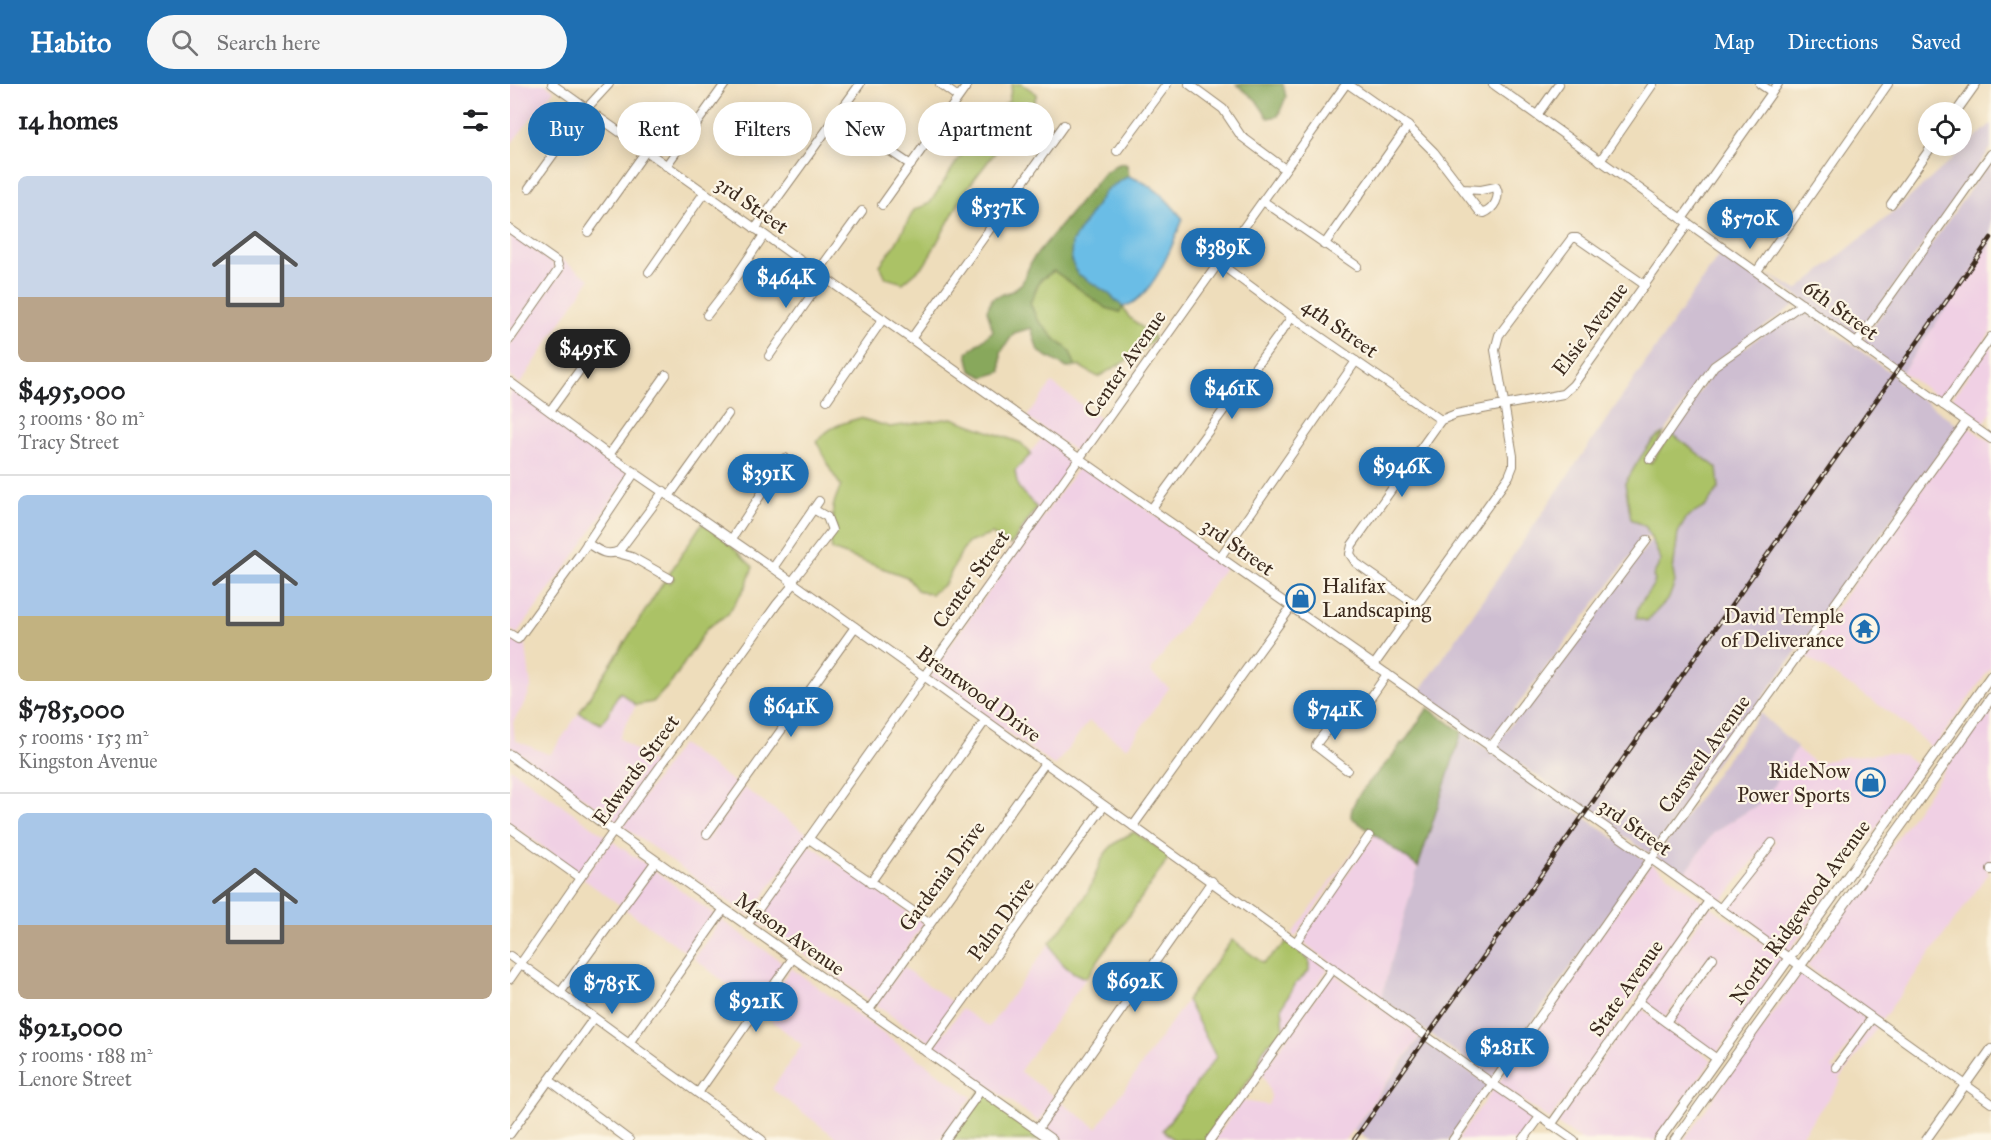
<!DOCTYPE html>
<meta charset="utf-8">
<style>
body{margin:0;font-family:"IM FELL Great Primer",serif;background:#f6f6f6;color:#202124;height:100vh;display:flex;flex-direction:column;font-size:22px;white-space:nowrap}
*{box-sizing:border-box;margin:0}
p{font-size:20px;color:#757577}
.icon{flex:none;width:33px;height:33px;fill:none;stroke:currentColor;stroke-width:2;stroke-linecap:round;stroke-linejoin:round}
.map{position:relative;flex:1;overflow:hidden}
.sheet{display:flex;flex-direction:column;background:#fff;width:510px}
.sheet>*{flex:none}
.top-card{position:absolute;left:18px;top:18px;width:570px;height:54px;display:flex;gap:12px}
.tools{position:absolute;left:1408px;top:18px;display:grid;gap:12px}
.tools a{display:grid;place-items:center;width:54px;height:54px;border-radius:50%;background:#fff;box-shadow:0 3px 15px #0003;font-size:30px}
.price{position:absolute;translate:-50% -51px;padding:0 14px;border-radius:21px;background:#1f6fb2;color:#fff;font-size:20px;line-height:39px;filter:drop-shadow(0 2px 3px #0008)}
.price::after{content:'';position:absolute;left:50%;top:36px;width:18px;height:14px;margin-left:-9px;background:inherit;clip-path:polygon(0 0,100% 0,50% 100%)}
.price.current{background:#222;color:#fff}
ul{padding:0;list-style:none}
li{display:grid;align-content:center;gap:12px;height:318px;padding:0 18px}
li+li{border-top:2px solid #e0e0e0}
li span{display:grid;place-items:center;height:186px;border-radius:9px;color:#555}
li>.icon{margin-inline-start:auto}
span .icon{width:108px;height:108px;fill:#fffc;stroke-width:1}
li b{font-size:26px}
h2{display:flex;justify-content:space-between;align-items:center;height:72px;padding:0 18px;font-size:26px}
.chip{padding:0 21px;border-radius:27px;background:#fff;box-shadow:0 3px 15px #0003;font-size:21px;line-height:54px}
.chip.current{background:#1f6fb2;color:#fff}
header{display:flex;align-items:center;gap:36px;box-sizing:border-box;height:84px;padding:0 30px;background:#1f6fb2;color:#fff}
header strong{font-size:28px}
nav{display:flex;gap:33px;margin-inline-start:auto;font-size:21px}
.search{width:420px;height:54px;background:#f6f6f6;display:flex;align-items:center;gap:15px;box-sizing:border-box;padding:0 21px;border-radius:33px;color:#757577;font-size:22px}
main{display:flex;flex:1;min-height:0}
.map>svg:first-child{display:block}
</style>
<header>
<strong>Habito</strong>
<div class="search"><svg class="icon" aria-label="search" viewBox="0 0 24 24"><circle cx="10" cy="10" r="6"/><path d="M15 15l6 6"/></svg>Search here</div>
<nav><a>Map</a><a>Directions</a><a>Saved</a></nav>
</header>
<main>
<section class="sheet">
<h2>14 homes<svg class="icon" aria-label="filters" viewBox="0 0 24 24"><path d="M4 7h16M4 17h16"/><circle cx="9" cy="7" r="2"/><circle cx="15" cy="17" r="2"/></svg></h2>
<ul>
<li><span style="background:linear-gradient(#c9d6e8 65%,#b9a48a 0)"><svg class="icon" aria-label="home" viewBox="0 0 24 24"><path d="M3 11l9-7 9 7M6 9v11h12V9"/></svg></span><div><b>$495,000</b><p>3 rooms · 80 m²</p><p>Tracy Street</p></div></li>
<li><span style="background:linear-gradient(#a9c7e8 65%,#c2b280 0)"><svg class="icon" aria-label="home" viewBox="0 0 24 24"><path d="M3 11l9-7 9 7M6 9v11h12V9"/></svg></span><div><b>$785,000</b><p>5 rooms · 153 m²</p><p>Kingston Avenue</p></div></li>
<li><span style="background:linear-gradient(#a9c7e8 60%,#b9a48a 0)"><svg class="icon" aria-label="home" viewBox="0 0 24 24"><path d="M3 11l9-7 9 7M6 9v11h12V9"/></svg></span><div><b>$921,000</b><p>5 rooms · 188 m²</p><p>Lenore Street</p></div></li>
</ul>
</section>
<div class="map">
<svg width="1481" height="1056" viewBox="0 0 1481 1056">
<rect width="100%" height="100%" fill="#fcf5e5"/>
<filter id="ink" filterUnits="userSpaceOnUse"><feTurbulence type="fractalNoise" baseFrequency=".0167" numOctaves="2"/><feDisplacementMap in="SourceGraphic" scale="12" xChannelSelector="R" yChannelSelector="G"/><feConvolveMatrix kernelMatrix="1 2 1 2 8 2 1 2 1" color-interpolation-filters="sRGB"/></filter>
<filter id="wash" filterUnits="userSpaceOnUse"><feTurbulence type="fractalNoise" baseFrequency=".008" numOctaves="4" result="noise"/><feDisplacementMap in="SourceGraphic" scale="24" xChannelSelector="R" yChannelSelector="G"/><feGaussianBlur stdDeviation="1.35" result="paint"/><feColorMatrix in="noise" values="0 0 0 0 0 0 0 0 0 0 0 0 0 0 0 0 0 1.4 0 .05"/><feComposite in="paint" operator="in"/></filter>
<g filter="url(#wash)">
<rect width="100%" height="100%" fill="#edb"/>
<!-- built -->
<g fill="#f0d0e4">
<path d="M0 0H35L44 6 0 61Z"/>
<path d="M0 149 44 180 45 185 0 249Z"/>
<path d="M1481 160V248L1432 316 1392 288Z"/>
<path d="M34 164 80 195 10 300 0 293V261L52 187 49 175Z"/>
<path d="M1481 259V329L1471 344 1438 320Z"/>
<path d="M542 299 593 337 569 370 517 333Z"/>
<path d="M0 302 120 389 67 468 7 550 0 545Z"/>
<path d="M1457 342 1481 359V583L1423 665 1388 634 1293 570Z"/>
<path d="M533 353 565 377 463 517 527 425 508 403 505 387Z"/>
<path d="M571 380 717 481 640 588 659 604 617 664 579 637 545 682 418 592Z"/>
<path d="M21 542 15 554 21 603 16 617 3 638 5 656 40 671 69 629 91 640 99 631 110 607 126 621 109 654 147 682 108 738 0 662V554L9 560Z"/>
<path d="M1481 620V779L1476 787 1479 789 1372 936 1297 882Z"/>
<path d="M171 660 228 701 192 752 198 755 234 704 298 750 239 832 113 742Z"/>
<path d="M1286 664 1305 679 1334 673 1377 669 1394 671 1410 683 1278 869 1215 824 1266 757 1261 754 1210 820 1172 793 1204 748 1254 717Z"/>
<path d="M0 684 97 753 69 789 0 739Z"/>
<path d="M859 746 908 783 871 914 791 857 864 751 858 748 785 853 782 850Z"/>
<path d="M102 757 138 782 110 821 73 795Z"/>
<path d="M299 760 414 839 361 917 245 836Z"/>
<path d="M1141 779 1194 818 1040 1036 988 999Z"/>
<path d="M144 786 206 832 179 870 115 825Z"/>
<path d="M1200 822 1274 875 1206 970 1161 937 1208 873 1202 870 1155 933 1133 917Z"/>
<path d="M211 836 275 880 245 923 184 874Z"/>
<path d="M778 856 818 885 750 980 749 972 753 964 763 957 774 945 772 923 786 899 799 887V876Z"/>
<path d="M540 859 545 873 570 892 576 894 510 987 546 1014 529 1038 424 962 452 925 479 943Z"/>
<path d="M393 883 446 921 419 958 366 921Z"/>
<path d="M281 884 462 1013 430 1056H329L262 1005 292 961 250 927Z"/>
<path d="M1292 888 1357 935 1322 985 1327 987 1363 938 1368 942 1330 995 1331 997 1288 1056H1174Z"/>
<path d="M823 889 910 952 835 1056H704L732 1017 758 1021 761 1013 758 1002 752 989Z"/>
<path d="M677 916 706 973 653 1046 664 1056H553L534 1042 551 1018 587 1044Z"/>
<path d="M1129 923 1202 976 1145 1056H1071L1046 1039Z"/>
<path d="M983 1005 1025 1034 1009 1056H947Z"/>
</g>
<!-- industrial -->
<g fill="#cebed1">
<path d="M1481 40V64L1346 255 1254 188 1287 206 1386 126Z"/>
<path d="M1481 76V160L1392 288 1351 259Z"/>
<path d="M1212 167 1286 220 1201 281 1154 349 1149 350 1134 368 1115 399 1116 409 1121 435 1136 443 1142 455 1136 452 979 659 909 609Z"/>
<path d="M1291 224 1388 294 1387 297 1449 342 1140 770 984 662 1142 455 1151 476 1143 492 1145 497 1140 508 1133 514 1165 498 1163 487 1168 449 1177 433 1195 423 1207 384 1161 349 1206 284Z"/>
<path d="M1250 629 1287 663 1254 717 1204 748 1172 793 1146 773Z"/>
<path d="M952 648 1136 776 982 995 871 914 908 783Z"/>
<path d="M911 952 978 1001 939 1056H858L843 1046Z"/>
</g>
<!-- green -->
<g fill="#abc266" stroke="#737642" stroke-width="1.5">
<path d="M502 0H512L527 10 521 25 508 45 497 53 456 106 415 180 393 199 376 194 370 181 385 161 404 126 420 119 455 65 483 30 499 17Z"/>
<path d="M544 187 609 228 613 223 619 233 645 254 628 270 588 293 569 282 566 283 559 266 546 256 527 235 520 219 530 196Z"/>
<path d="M350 334 380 343 442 334 511 359 521 370 505 387 508 403 527 424 501 461 482 450 458 459 452 467 435 500 421 510 407 506 397 493 322 466 320 455 326 444C319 430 324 416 331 402L321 387 307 358C318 343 332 339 350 334Z"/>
<path d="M1154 349 1135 376 1141 379 1161 349 1207 384 1209 404 1195 423 1177 433 1168 449 1163 487 1165 498 1159 514 1137 537 1126 534C1127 517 1139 511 1145 497L1143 492 1151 476 1136 443 1121 435 1115 399C1123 387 1140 352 1154 349Z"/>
<path d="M192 439 214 455 243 483 236 502 218 530 197 544 162 598 143 618 126 621 110 608C103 618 100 630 91 640L69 629 155 496 160 499 164 494 159 490Z"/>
<path d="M624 748 660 772 576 894C559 889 545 875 540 859 552 843 567 827 577 809 594 777 586 767 624 748Z"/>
<path d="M722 856 753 879 772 863 777 857 799 876V887L786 899 772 923 774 945C764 956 748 964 750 980L696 1056H664L653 1046 706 973 677 916Z"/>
<path d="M471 1006 542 1056H435Z"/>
</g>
<!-- forest -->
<g fill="#88a85b" stroke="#62693c" stroke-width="1.5">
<path d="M726 0H773L776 13 768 32 758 34 746 16Z"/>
<path d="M613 79 617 81 619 92 596 106 562 158 561 176 568 190 598 209 613 223 610 228 596 224 544 187 530 196 520 219 527 235 546 256 559 266 566 283 557 284 528 267 521 244 504 249 491 268V288L474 293 461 287 457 269 483 247 477 226 482 214 502 207 512 199 522 176 594 89 606 81Z"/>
<path d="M918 624 952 648 908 783 841 733C840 708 880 682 891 659L893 660Z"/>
</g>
<!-- water -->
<path fill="#6abde6" stroke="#527482" stroke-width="1.5" d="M618 92C645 101 656 114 673 135 662 162 643 215 613 223L598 209 568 190 561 176 562 158 596 106Z"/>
</g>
<g filter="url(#ink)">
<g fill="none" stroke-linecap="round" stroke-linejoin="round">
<defs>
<g id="minor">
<path d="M42 0 570 375 1141 775 1481 1019"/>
<path d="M430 0 448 13"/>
<path d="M679 0 713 25 731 52 775 85"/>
<path d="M838 0 898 42 924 68 970 128 974 129C984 125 991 113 986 103L971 106 953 105"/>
<path d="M983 0 1481 355"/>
<path d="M1250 0 1262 8"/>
<path d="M1446 28 1466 0"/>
<path d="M1027 31 1049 0"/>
<path d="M328 32 401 81"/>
<path d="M607 67 657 0"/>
<path d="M1090 77 1143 0"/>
<path d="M156 82 215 0"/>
<path d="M19 104 76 25 99 0"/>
<path d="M753 117 847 182"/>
<path d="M1381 120 1422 62"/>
<path d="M372 121 458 0"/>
<path d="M1172 135 1268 0"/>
<path d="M0 145 47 178 49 185 0 255"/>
<path d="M245 145 350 0"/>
<path d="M78 148 136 67"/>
<path d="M814 161 898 42"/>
<path d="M709 179 782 233 931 336"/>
<path d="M1247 187 1378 0"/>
<path d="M139 188 194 109"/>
<path d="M307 189 352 127"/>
<path d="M197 231 221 200 254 151"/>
<path d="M401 255 554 41"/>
<path d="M1346 260 1481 70"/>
<path d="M259 272 314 193"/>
<path d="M0 298 99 371 263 484 983 1000 1064 1056"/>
<path d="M317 316 373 235"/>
<path d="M1433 321 1481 253"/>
<path d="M40 327 95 251"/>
<path d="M99 371 156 291"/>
<path d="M1140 375 1204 282 1292 220"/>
<path d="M160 411 218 330"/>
<path d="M642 424 782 233"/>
<path d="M221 456 275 374"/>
<path d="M77 459C88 466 96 473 109 467L154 407"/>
<path d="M107 469 122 473 159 494"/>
<path d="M711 472 846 277"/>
<path d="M263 484 309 417"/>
<path d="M281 499 322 446 317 433 303 425"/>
<path d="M907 522 846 479 840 470 842 461 931 336 946 330 1053 310 1063 301 1178 140"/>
<path d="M0 550 8 555 70 470 125 388"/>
<path d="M864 581 999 392 1003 382V372L985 266 989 251 1062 154H1067L1135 201"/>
<path d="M980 664 1137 456"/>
<path d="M837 686 806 662 807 659 820 642 848 632 877 590"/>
<path d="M623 742 782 522"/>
<path d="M0 744 70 794"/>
<path d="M197 750 345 543"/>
<path d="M299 755 420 839"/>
<path d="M1481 786V785"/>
<path d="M360 799 475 637"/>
<path d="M1210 825 1262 759"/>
<path d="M237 841 836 0"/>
<path d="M786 858 859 752"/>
<path d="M0 872 252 1056"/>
<path d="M0 895 70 794 267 520 284 500"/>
<path d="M50 909 146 777"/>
<path d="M1128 918 1207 975"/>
<path d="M358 927 535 679"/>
<path d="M1156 938 1203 874"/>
<path d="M119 959 214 825"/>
<path d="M416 968 594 722"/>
<path d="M1326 983 1362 934"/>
<path d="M39 996 119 1056"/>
<path d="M188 1009 283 874"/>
<path d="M1041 1041 1199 817"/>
<path d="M527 1046 702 797"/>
<path d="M0 1050 84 934"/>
<path d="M435 1056 471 1006"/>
<path d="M700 1056 823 884"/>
<path d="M943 1056 1141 775 1456 338"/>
<path d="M1013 1056 1030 1033"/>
<path d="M1416 1056 1481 965"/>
</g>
<g id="major">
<path d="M0 671 105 748 542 1056"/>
<path d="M1149 1056 1481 592"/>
<path d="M1165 1056 1398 732 1481 614"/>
</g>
</defs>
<!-- minor casing -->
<use href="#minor" stroke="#94846c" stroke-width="10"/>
<!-- major casing -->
<use href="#major" stroke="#94846c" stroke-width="11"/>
<!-- minor -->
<use href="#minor" stroke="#fff" stroke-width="8"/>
<!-- major -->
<use href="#major" stroke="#fff" stroke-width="9"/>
<defs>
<path id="rail" d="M844 1056 1481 154"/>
</defs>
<!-- rail casing -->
<use href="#rail" stroke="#3b2a1e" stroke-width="4.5"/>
<!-- rail -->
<use href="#rail" stroke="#fcf5e5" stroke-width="2" stroke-dasharray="7" stroke-linecap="butt"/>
</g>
</g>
<!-- icons -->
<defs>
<symbol id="shop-ring" viewBox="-11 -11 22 22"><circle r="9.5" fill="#fcf5e5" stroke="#1f6fb2" stroke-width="1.5"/><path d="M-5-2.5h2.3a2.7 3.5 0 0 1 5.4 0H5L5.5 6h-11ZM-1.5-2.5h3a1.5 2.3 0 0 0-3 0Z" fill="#1f6fb2"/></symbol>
<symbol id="temple-ring" viewBox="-11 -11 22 22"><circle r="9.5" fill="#fcf5e5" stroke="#1f6fb2" stroke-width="1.5"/><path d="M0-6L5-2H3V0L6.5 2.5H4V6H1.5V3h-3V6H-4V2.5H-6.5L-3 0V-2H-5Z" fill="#1f6fb2"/></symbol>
</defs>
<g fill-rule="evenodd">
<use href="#shop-ring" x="774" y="498" width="33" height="33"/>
<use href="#temple-ring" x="1338" y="528" width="33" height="33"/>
<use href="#shop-ring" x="1344" y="682" width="33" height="33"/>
</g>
<g text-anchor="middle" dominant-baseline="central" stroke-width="4.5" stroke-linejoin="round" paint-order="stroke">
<!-- street labels -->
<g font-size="21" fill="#3b2a1e" stroke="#fcf5e5">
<text transform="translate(242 121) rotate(35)">3rd Street</text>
<text transform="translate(1331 226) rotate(36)">6th Street</text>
<text transform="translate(830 244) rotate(35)">4th Street</text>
<text transform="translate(1080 245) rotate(-53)">Elsie Avenue</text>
<text transform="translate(615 280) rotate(-55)">Center Avenue</text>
<text transform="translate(728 463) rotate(35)">3rd Street</text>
<text transform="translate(461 495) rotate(-54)">Center Street</text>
<text transform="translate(469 610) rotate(36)">Brentwood Drive</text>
<text transform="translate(1194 670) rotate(-54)">Carswell Avenue</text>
<text transform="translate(126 686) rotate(-54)">Edwards Street</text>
<text transform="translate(1125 743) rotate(35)">3rd Street</text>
<text transform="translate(432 792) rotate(-54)">Gardenia Drive</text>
<text transform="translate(1290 828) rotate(-54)">North Ridgewood Avenue</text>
<text transform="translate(491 835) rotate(-54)">Palm Drive</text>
<text transform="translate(280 850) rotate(35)">Mason Avenue</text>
<text transform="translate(1116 904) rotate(-55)">State Avenue</text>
</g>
<!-- poi labels -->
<g font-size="21" fill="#3b2a1e" stroke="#fcf5e5" text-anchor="end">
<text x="812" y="502" text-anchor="start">Halifax<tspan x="812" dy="24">Landscaping</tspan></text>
<text x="1334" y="532">David Temple<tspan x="1334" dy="24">of Deliverance</tspan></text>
<text x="1340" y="687">RideNow<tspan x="1340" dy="24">Power Sports</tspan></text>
</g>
</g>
</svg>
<div class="tools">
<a><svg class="icon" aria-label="locate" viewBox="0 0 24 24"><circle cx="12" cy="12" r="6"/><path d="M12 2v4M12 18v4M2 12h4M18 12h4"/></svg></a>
</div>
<b class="price" style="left:488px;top:155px">$537K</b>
<b class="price" style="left:1240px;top:166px">$570K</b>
<b class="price" style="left:713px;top:195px">$389K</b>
<b class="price" style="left:276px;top:225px">$464K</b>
<b class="price current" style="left:78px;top:296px">$495K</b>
<b class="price" style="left:722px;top:336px">$461K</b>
<b class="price" style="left:892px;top:414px">$946K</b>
<b class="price" style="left:258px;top:421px">$391K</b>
<b class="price" style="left:281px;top:654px">$641K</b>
<b class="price" style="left:825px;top:657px">$741K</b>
<b class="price" style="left:625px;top:929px">$692K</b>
<b class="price" style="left:102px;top:931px">$785K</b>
<b class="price" style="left:246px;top:949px">$921K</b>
<b class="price" style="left:997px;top:995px">$281K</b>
<div class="top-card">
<a class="chip current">Buy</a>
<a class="chip">Rent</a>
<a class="chip">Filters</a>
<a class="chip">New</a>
<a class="chip">Apartment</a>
</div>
</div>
</main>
